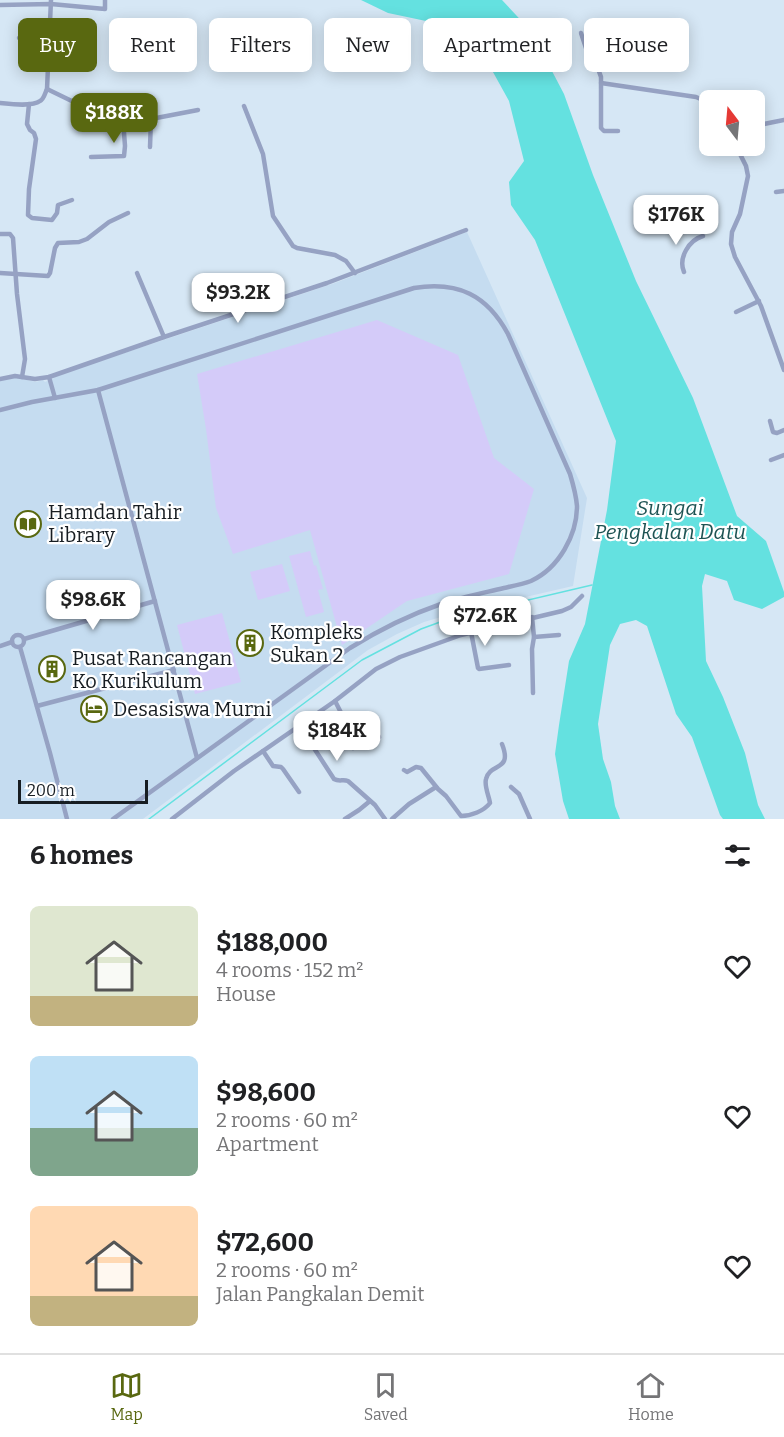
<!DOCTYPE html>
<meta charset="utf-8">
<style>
body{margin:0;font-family:Bitter,serif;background:#f2f2f2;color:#202124;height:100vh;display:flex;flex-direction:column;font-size:22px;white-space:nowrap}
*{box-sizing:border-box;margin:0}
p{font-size:20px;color:#757577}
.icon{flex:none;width:33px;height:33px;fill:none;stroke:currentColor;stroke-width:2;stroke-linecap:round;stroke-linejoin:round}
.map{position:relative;height:819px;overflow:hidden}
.sheet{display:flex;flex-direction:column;background:#fff;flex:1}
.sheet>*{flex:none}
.hud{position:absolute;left:18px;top:18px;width:748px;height:54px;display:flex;gap:12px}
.needle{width:39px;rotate:344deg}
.buttons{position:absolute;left:699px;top:90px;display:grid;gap:12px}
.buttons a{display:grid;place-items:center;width:66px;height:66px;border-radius:9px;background:#fff;box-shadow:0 3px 15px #0003;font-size:30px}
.scale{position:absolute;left:18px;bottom:15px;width:130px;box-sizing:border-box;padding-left:6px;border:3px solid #171d22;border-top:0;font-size:16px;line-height:21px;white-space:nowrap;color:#171d22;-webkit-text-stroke:4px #fff;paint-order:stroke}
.price{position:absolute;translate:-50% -51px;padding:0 14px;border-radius:12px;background:#fff;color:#222;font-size:20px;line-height:39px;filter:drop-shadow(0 2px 3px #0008)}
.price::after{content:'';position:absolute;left:50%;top:36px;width:18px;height:14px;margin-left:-9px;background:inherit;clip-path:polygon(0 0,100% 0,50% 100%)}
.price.on{background:#596810;color:#fff}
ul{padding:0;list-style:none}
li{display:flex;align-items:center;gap:18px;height:150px;padding:0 30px}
li span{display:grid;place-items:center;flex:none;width:168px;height:120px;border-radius:9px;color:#555}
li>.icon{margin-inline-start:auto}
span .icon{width:72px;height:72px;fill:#fffc;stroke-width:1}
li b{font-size:26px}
h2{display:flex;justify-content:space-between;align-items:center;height:72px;padding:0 30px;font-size:26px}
.tag{padding:0 21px;border-radius:9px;background:#fff;box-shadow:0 3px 15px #0003;font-size:21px;line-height:54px}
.tag.on{background:#596810;color:#fff}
.menu{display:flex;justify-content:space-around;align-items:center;height:84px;border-top:2px solid #e0e0e0;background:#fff;font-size:16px;color:#757577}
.menu a{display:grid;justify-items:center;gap:3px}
.menu .on{color:#596810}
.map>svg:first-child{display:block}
</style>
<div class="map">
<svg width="784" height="819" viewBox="0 0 784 819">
<rect width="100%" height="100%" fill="#d6e7f5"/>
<!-- built -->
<path fill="#c5dcf0" d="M467 232 587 498 573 586 448 615 424 622 397 634 368 650 143 819H0V381L10 378H18L36 382 43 380 45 382 54 378 55 376 335 283Z"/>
<!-- green -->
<g fill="#d4cbf9">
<path d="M377 320 458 355 494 458 534 489 509 574 407 601 342 645 310 530 233 554 216 508 206 429 197 374Z"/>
<path d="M310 551 314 566 316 565 323 589 318 590 324 612 306 617 289 556Z"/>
<path d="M282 564 290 591 258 600 250 572Z"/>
<path d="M222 613 241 682 195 694 177 625Z"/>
</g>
<!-- water -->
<path fill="#64e1e0" d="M361 0H502L531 31 564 94 593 175 636 281 693 398 737 516 766 541 784 592V597L762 609 734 600 727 581 705 574 702 586 706 661 723 697 745 753 758 805 765 819H723L720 815 692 737 676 714 647 626 636 620 620 624 610 645 598 724 603 759 611 782 615 806 620 819H569L563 801 555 754 559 725 569 661 585 624 607 510 616 441 535 240 511 205 509 182 524 161 509 101 483 54 460 34 426 21 388 13Z"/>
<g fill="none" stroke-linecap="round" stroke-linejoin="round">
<!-- stream -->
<path stroke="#64e1e0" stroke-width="1.5" d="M149 819 362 660 421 629 451 618 592 585"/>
<!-- street -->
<g stroke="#96a2c3" stroke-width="4.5">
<path d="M0 5 51 4 105 9V0"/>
<path d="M581 33 586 48 596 63 601 77V128L604 131H618"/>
<path d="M19 38 49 40"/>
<path d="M601 83 696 97 710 103"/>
<path d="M47 89 80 105 123 119 139 117 151 119 198 110"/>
<path d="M0 103C10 104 32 107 40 101 44 99 45 93 47 89L51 0"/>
<path d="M29 104 27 124 30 130 34 133 36 139 29 189 28 215 32 218 52 220 57 213 58 205 72 200"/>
<path d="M244 106 263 154 273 216 293 246 297 248 335 255 346 261 355 273"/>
<path d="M754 126 784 120"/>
<path d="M736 146 746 166 748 176 740 214 732 232 731 244 735 257 761 306 784 370"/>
<path d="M150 147 151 119"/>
<path d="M91 157 124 156 125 146 123 119"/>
<path d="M776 192 784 191"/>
<path d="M0 234H10L13 238 17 294 25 359 22 377"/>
<path d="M684 272C678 258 689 240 703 236"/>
<path d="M0 273 48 276 50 273 55 248 58 243 79 242 87 239 109 222 128 213"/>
<path d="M137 273 164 337"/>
<path d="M736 312 759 301"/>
<path d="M49 377 55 398"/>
<path d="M0 379 15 376 35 379 49 377 164 337 327 283 466 230"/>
<path d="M98 390 197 758"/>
<path d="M0 410 32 402 98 390 414 288C458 281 487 295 508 334L570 474C573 484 576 494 577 506 577 535 559 568 531 581 523 584 513 586 504 588 483 593 462 597 441 604 409 615 379 630 350 648L113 819"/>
<path d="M770 421 773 432 777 433 784 430"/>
<path d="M771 460 784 455"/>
<path d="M532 617 534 637 532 649 533 693"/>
<path d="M471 632 478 668 479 669 509 665"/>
<circle cx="18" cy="641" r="6"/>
<path d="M534 637 559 635"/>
<path d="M24 639 155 601"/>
<path d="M0 646 12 642"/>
<path d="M20 647 50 753 67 819"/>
<path d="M335 701 352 734 353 737 350 744 353 748"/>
<path d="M37 706 174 670"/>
<path d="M299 725 334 779C339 782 343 779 348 781L375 805 385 819"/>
<path d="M348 726 355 722 368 720 379 737"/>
<path d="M263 751 273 766 281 767 283 769 299 792"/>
<path d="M404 770 407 772 416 767 421 768 438 789 446 796 461 816C471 816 484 811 490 803 489 796 484 786 486 779 490 762 513 772 502 744"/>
<path d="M511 787 519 794 530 819"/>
<path d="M172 819 234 771 335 701 376 669 400 657 461 635 562 611 571 607 582 596"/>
<path d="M345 819 359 810 370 801"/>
<path d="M392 819 409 804 436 787"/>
</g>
</g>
<!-- icons -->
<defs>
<symbol id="library-ring" viewBox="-11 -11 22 22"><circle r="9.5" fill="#fff" stroke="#596810" stroke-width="1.5"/><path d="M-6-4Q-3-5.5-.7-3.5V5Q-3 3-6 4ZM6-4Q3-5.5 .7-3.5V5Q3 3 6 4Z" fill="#596810"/></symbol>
<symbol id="building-ring" viewBox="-11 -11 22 22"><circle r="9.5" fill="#fff" stroke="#596810" stroke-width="1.5"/><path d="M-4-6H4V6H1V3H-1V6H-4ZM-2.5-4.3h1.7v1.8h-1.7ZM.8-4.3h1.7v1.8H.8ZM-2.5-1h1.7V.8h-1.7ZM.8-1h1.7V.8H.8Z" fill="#596810"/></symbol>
<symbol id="hotel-ring" viewBox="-11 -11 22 22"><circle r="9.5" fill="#fff" stroke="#596810" stroke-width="1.5"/><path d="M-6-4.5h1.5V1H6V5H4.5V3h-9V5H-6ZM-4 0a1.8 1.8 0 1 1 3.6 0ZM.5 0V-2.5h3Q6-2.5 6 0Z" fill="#596810"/></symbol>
</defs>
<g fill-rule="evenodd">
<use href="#library-ring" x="13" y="509" width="30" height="30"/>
<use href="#building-ring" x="235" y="628" width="30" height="30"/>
<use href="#building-ring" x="37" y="654" width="30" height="30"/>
<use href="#hotel-ring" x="79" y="694" width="30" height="30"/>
</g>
<g text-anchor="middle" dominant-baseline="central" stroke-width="4.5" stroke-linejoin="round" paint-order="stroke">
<!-- poi labels -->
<g font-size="20" fill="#171d22" stroke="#fff" text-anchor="start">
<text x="48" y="512">Hamdan Tahir<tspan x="48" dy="23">Library</tspan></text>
<text x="270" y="632">Kompleks<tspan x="270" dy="23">Sukan 2</tspan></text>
<text x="72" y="658">Pusat Rancangan<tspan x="72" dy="23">Ko Kurikulum</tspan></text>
<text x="113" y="709">Desasiswa Murni</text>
</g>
<!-- water labels -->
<g font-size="21" font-style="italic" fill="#1e5454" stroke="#fff">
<text x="670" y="508">Sungai<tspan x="670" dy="24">Pengkalan Datu</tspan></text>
</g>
</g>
</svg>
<div class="buttons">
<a><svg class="needle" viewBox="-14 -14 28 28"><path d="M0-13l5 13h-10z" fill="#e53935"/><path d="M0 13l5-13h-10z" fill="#757577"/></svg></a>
</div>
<div class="scale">200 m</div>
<b class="price on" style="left:114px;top:144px">$188K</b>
<b class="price" style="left:676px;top:246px">$176K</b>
<b class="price" style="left:238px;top:324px">$93.2K</b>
<b class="price" style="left:93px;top:631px">$98.6K</b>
<b class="price" style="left:485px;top:647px">$72.6K</b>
<b class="price" style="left:337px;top:762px">$184K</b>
<div class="hud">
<a class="tag on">Buy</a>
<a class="tag">Rent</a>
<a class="tag">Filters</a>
<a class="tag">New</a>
<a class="tag">Apartment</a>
<a class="tag">House</a>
</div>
</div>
<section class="sheet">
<h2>6 homes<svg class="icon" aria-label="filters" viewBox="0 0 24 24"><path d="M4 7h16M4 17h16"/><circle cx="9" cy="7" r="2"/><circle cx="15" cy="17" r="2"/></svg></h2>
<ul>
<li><span style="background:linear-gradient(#dfe7d0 75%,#c2b280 0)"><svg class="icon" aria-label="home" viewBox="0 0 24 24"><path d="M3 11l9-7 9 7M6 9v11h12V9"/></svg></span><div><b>$188,000</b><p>4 rooms · 152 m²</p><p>House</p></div><svg class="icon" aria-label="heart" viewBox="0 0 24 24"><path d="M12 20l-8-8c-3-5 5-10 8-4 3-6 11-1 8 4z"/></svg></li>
<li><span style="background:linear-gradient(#bfe0f5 60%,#7fa58c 0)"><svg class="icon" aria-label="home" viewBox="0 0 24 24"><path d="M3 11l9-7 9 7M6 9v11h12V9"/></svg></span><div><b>$98,600</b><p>2 rooms · 60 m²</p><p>Apartment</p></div><svg class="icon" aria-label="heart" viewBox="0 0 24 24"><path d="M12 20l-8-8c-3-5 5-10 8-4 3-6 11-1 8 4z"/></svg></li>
<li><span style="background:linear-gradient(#ffd9b3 75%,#c2b280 0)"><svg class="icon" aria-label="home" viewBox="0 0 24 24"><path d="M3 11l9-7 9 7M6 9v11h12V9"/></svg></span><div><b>$72,600</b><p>2 rooms · 60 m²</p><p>Jalan Pangkalan Demit</p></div><svg class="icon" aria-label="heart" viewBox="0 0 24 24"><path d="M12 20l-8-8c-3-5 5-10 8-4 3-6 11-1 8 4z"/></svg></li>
</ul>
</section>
<nav class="menu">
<a class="on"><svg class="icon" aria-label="map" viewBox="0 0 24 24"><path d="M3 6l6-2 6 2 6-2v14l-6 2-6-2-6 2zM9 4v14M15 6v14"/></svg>Map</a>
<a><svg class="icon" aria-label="saved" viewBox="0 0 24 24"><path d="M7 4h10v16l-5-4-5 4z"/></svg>Saved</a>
<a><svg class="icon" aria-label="home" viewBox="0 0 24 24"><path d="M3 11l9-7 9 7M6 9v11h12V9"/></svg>Home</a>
</nav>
